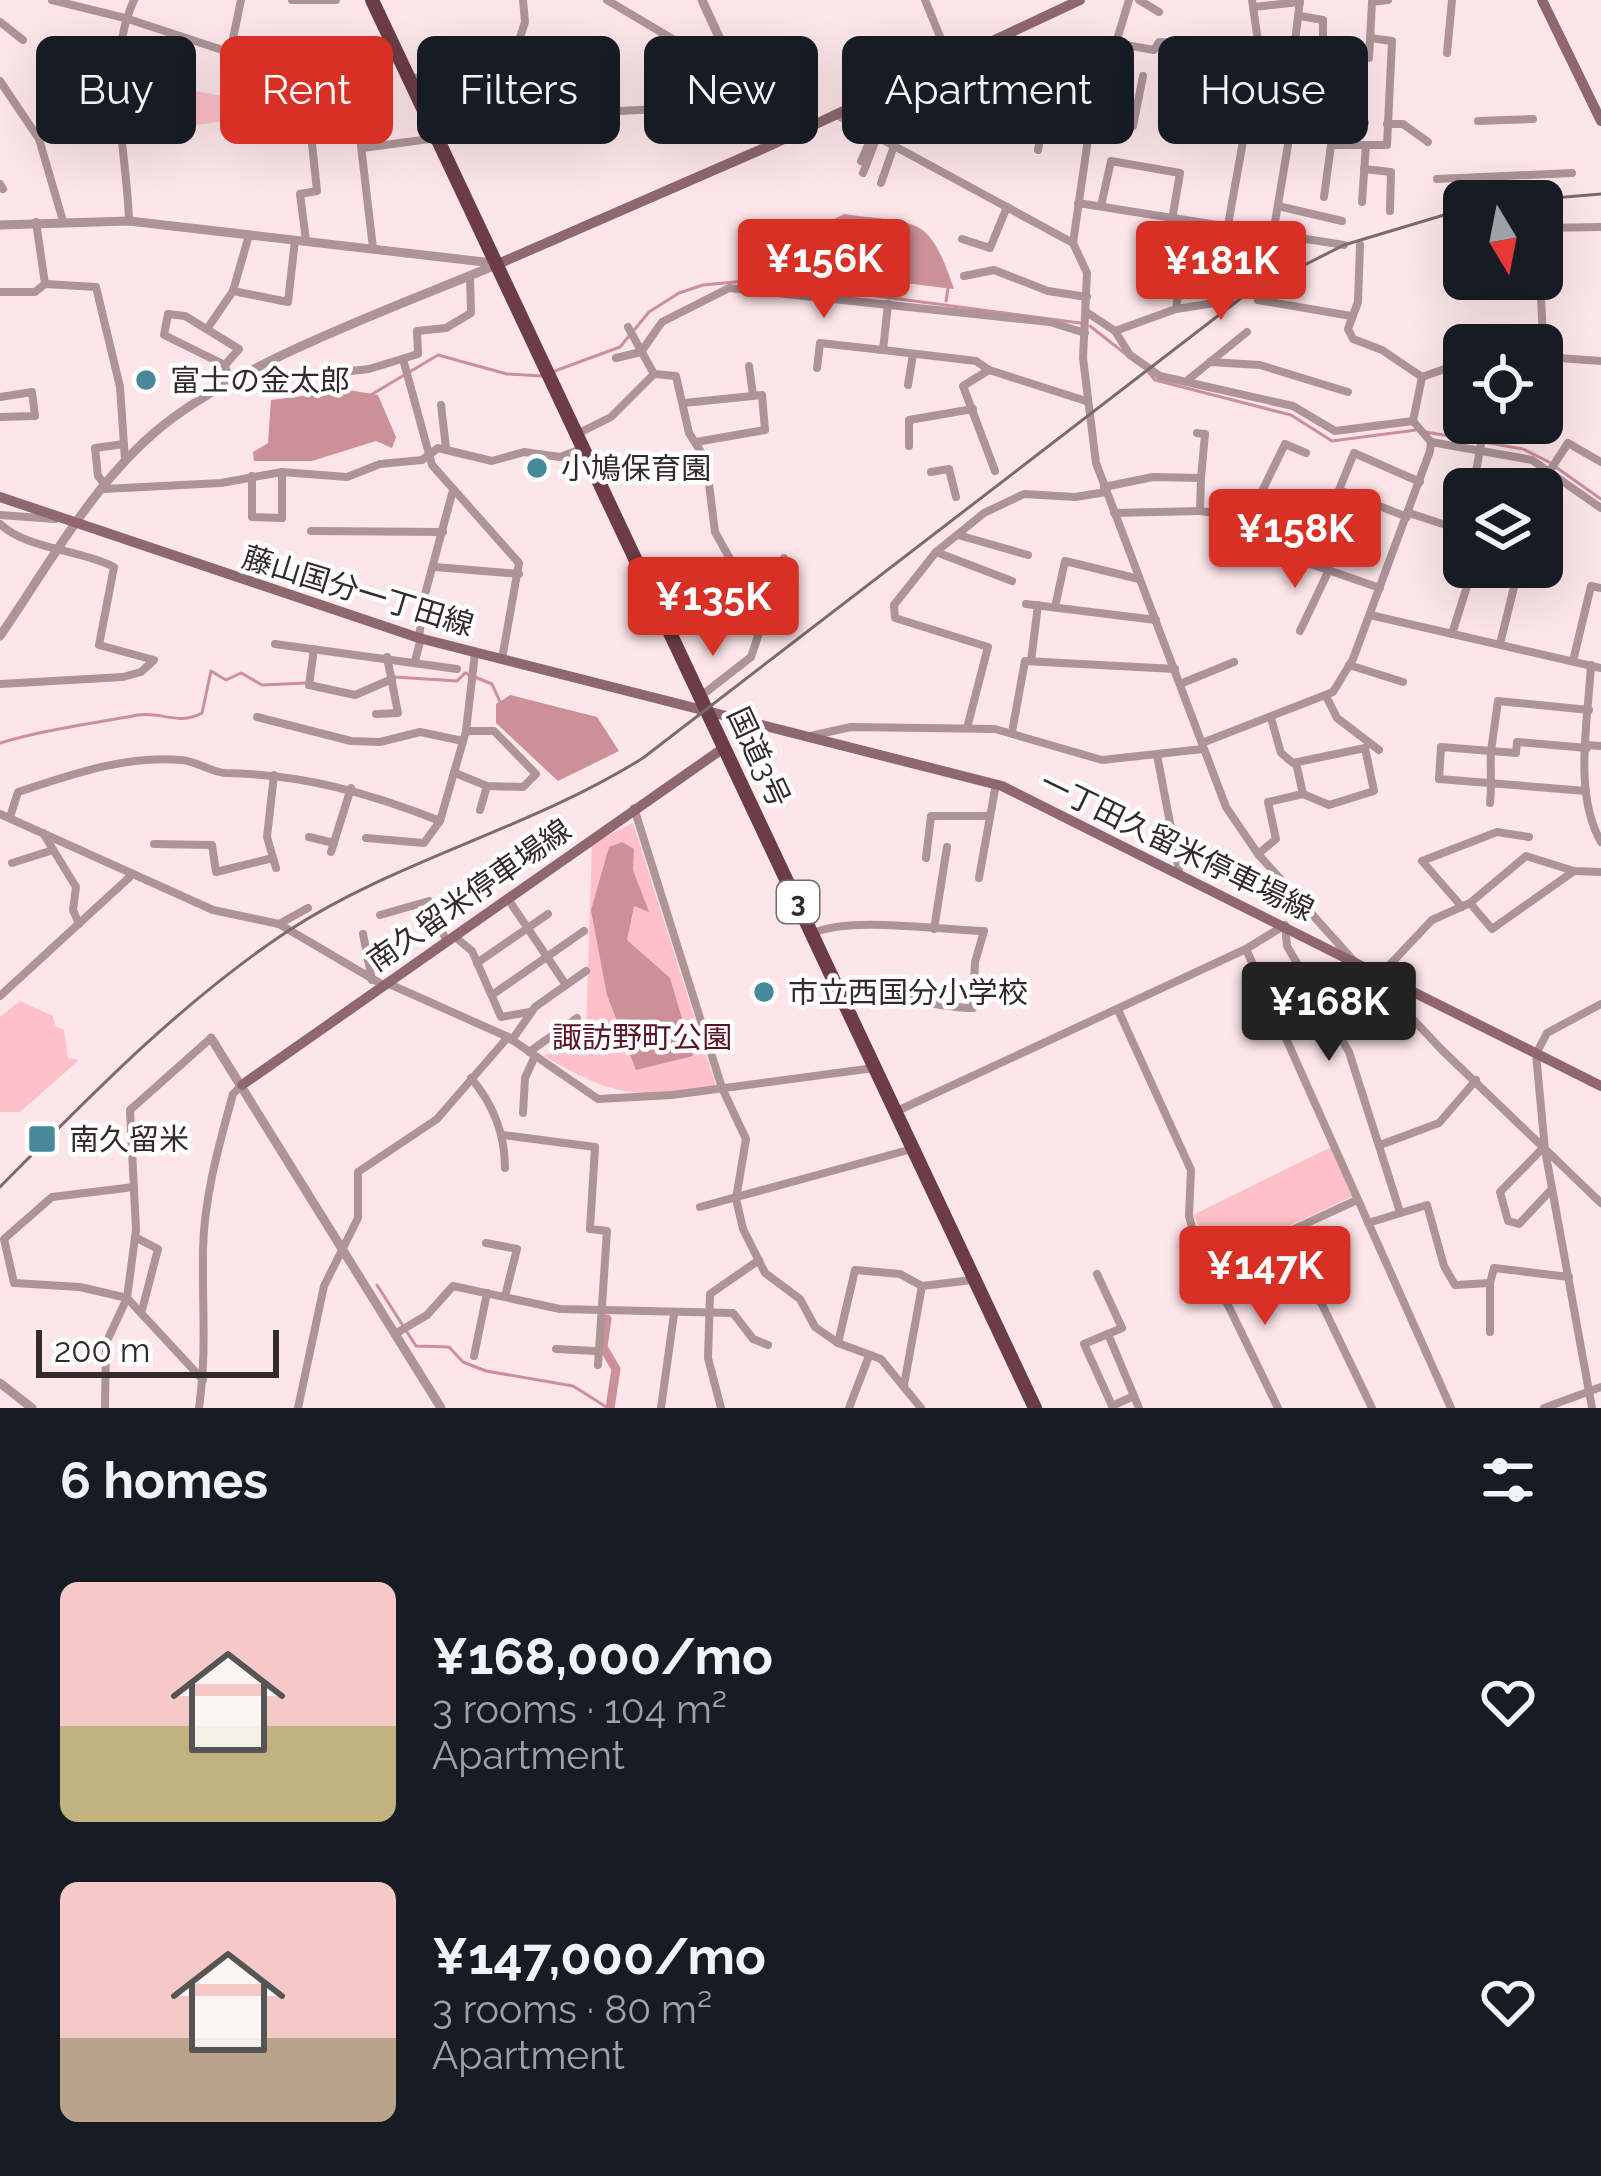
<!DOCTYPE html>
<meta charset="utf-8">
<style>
body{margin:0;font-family:Raleway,"Noto Sans JP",sans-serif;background:#20242c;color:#f1f3f6;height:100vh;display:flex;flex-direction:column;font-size:45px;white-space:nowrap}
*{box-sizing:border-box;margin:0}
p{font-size:39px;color:#9ea1a6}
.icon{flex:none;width:66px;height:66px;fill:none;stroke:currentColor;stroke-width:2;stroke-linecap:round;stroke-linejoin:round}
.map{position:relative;height:1408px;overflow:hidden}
.drawer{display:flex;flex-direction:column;background:#171b24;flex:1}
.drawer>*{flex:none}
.banner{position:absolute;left:36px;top:36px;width:1530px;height:108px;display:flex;gap:24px}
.needle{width:78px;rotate:170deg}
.controls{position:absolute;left:1443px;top:180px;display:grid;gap:24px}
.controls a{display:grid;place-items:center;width:120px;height:120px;border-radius:18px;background:#171b24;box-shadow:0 12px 48px #0002;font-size:60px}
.scale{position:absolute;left:36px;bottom:30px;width:243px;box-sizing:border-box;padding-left:12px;border:6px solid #332a2b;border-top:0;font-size:33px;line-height:42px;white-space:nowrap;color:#332a2b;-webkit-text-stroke:9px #fff;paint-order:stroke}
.price{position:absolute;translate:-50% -102px;padding:0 27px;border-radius:12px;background:#d93025;color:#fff;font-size:39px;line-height:78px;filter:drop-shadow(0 3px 6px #0008)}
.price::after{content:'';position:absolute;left:50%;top:72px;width:36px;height:27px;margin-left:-18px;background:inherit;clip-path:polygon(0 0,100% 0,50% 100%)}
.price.active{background:#222;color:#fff}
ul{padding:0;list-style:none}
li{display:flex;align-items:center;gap:36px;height:300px;padding:0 60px}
li span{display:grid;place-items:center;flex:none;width:336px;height:240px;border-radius:18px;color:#555}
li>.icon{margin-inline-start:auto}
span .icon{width:144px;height:144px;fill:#fffc;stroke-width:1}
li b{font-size:51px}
h2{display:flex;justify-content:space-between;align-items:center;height:144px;padding:0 60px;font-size:51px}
.pill{padding:0 42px;border-radius:18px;background:#171b24;box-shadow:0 12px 48px #0002;font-size:42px;line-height:108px}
.pill.active{background:#d93025;color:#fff}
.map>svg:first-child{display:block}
</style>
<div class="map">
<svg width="1601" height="1408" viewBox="0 0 1601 1408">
<rect width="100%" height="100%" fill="#fde6e9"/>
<!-- green -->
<g fill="#ffc0c9">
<path d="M161 85 229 97 225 121 166 129Z"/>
<path d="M633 823 717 1089C633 1095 619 1100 544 1056L586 1033 592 843Z"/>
<path d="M20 1001 53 1016 55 1026 64 1030 68 1058 79 1060 20 1112H0V1017Z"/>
<path d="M1331 1147 1353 1196 1218 1259 1193 1215Z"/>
</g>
<!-- water -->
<g fill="#cc9099">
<path d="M844 214C920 225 928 213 954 289L753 265 822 244 832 220Z"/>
<path d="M349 390 378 395 396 437 392 448 376 441 312 461H254L253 452 268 443 271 400Z"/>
<path d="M510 695 597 717 619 751 558 781 496 723V704Z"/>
<path d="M622 842 634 849 633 870 649 912 634 906 627 940 670 978 693 1056 636 1070 607 995 591 910 609 847Z"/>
</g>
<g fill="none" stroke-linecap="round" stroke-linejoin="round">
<!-- stream -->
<g stroke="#cc9099" stroke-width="3">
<path d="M787 283 789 270"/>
<path d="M946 301 948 288"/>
<path d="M1090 326 1137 363"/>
<path d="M552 372 620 347 649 312 679 293 703 285 756 280 1080 323"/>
<path d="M1149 373 1155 380 1291 415 1332 441 1416 430"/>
<path d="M369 396 438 355 507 374 543 376"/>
<path d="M1426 432 1523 449 1549 462"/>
<path d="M1557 468 1601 499"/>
<path d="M395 677 457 681 465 673 492 684 501 704"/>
<path d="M0 743C46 729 91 724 138 715 161 711 178 726 202 713L211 671 226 680 241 673 262 685 307 683"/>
<path d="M377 1285 416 1346 449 1347 463 1362 486 1371 573 1386 608 1408"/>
</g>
<!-- canal -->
<path stroke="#cc9099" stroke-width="9" d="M607 1319 603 1347 616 1369 610 1408"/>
<!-- minor -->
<g stroke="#ae9397" stroke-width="8">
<path d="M52 0 125 18 320 82 357 79 398 57"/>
<path d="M292 0H336"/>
<path d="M607 0 676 41 730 63"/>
<path d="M925 0 950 61"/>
<path d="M1139 0 1159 12"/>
<path d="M1254 7 1300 2"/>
<path d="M1300 16 1323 20V53"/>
<path d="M0 22 23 40"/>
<path d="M1115 43 1154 50 1159 42 1173 43"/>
<path d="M230 53 241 0"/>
<path d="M1263 53 1293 58 1300 0"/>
<path d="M1447 53 1452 0"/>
<path d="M1369 58 1372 2 1388 0"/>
<path d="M1246 77 1259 85"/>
<path d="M410 78 453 77 598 101 620 111 658 109"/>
<path d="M0 81 39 139 63 221"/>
<path d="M665 83 676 41"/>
<path d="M504 87 525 22 523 0"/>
<path d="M1254 99 1365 123"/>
<path d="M357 112 373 248"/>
<path d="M837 115 1073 243 1087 273 1083 358 1096 463 1226 807 1258 854 1353 960"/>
<path d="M1478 121 1533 119"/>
<path d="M1387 124H1403L1428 142"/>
<path d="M1133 126 1143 76"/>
<path d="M363 148 437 138"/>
<path d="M1038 150 1042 125 1089 132"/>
<path d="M861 161 873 134"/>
<path d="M1364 169 1391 172 1390 211"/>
<path d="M863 173 877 137"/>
<path d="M1437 179 1572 173"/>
<path d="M881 183 894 146"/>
<path d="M0 184 3 189"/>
<path d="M1324 197 1331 145H1387L1392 41 1370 38"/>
<path d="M1362 202 1366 145"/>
<path d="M1078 203 1344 245"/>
<path d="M1101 206 1111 161 1180 173 1162 279 1179 288 1176 309"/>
<path d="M1278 206 1342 221"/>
<path d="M129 221C127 150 103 67 134 0"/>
<path d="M36 222 45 284 96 287 120 387 125 460"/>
<path d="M1542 228 1601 227"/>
<path d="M1273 234 1288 145"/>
<path d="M962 239 990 248 1007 207"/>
<path d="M306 241 300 194 317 191 310 125"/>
<path d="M1073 243 1089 132 1129 0"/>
<path d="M1360 245 1358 302 1348 329 1353 339 1382 350 1422 377"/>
<path d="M964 276 994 270 1048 291 1087 297"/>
<path d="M1540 279 1544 357"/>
<path d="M233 291 288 302 295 240"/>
<path d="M0 292H35L45 284"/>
<path d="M1258 300 1351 316"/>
<path d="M888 304 883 350 976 361 989 370"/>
<path d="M1088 313 1115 331 1130 355 1160 376 1293 406 1335 431 1413 421"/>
<path d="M628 327 654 374"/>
<path d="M207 329 233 291 249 235"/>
<path d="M1115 331 1176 309 1214 303 1247 119 1263 75 1252 0"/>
<path d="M1543 357 1601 361"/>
<path d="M616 358 641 352 662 322 729 288 1050 322 1085 333"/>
<path d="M403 359 432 465 519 563 502 659"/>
<path d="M1210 362 1260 365 1348 392"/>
<path d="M225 365 239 349 185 316 168 314 164 335 225 365 230 383"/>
<path d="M749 366 753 395"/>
<path d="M817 368 820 343 883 350"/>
<path d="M332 373 369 369 418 354 417 331 446 328 471 313 470 276"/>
<path d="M1422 377 1464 362"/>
<path d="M1189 379 1247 332"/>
<path d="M908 385 913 354"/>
<path d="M0 397 32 392 35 416 0 417"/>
<path d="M684 403 762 395 765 430 696 442"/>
<path d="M441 405 446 448"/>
<path d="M1197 433 1205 434 1201 478"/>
<path d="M577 434 611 417 654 374 676 376 689 433 706 460 715 532 745 586 766 607"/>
<path d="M1431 442 1532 460 1601 508"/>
<path d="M909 446V420L973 409"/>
<path d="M995 471 963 386 989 370 1086 401"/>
<path d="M931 472 949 469 956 497"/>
<path d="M1549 472 1568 443 1601 462"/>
<path d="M252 476V517L282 518V472"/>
<path d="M106 486 98 476 95 448 124 444"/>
<path d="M1104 487 1153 477 1201 478 1200 511 1259 519 1252 556 1296 559 1380 588"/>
<path d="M1473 487 1485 423"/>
<path d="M104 489 221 483 282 472 347 477 380 464 422 460 438 448 492 461 524 452 560 457 584 448"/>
<path d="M1114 513 1200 511"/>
<path d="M1409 513 1464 531"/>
<path d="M0 515 55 519"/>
<path d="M1250 516 1285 444 1306 453"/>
<path d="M1407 517 1339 490 1354 453 1420 482"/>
<path d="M0 524C28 550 79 549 114 567L99 645 154 660 141 672 123 677 0 684"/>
<path d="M311 531 443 532"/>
<path d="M958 535 1028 555"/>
<path d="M936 552 1012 581"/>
<path d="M1542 557 1556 502"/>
<path d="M435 567 519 574"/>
<path d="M1528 567H1540"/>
<path d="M1471 572 1515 583"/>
<path d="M1026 604 1156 620"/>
<path d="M1055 607 1065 561 1139 579"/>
<path d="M1370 615 1601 668"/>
<path d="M1300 631 1329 570"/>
<path d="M1452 634 1473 567"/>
<path d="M419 638 424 598 453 490"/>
<path d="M275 644 457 669"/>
<path d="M1500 644 1519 567"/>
<path d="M314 649 309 685 355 695 392 679"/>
<path d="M415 661 421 638"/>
<path d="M1031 661 1038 605"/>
<path d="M1573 661 1591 586 1601 588"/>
<path d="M1349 665 1403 682"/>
<path d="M1591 665C1588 721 1573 793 1601 842"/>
<path d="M1180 684 1234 662"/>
<path d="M701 696 751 657 784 558"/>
<path d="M1326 696 1337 718 1379 750"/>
<path d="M376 714 398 713 387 657"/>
<path d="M257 717 351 741 380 742 420 732 463 741"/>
<path d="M967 728 988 647 895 618 894 605 936 552 984 513 1024 494 1075 497 1106 492"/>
<path d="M1012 732 1025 661 1175 669"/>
<path d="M810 736 851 727 995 729 1102 760 1203 749"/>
<path d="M1202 743 1333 692 1353 659 1430 451 1431 442 1413 421 1422 377"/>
<path d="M1587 745 1601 746"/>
<path d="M1587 748 1517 742 1516 753 1491 751 1498 701 1589 710"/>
<path d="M1157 755 1179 870"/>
<path d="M1296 763 1303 794"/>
<path d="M455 773 487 786 523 787 536 774 494 731H466"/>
<path d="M274 775 267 837 276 868"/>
<path d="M1490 803C1492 785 1490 769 1491 751L1441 747 1439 779 1586 791"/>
<path d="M634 808 722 1088 746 1139 736 1199 743 1229 765 1273 800 1299 815 1327 838 1343 881 1359 921 1408"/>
<path d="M480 810 487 786"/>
<path d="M0 814 213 910 279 924 383 985"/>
<path d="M10 817 18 792C70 775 125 755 181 760 197 761 210 772 225 773 301 774 370 793 440 821L466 731 475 653"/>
<path d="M43 833 76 887 73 910 79 924"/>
<path d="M309 837 334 843"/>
<path d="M366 838 424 843 440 821"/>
<path d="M154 844 212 845 216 872 273 858"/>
<path d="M331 852 351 788"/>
<path d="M1258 854 1276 839 1268 802 1303 794 1329 805 1374 791 1365 748 1293 763 1281 753 1271 718"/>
<path d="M926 858 931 816H990"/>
<path d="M12 863 53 850"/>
<path d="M1601 872 1574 871 1526 856 1470 903 1432 920 1381 974 1390 995 1442 1050 1601 1203"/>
<path d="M979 878 996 784"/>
<path d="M508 899 566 985"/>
<path d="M1470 903 1492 929 1574 871"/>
<path d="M1462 907 1422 861 1497 832 1529 837"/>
<path d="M380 915 429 901 446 940"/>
<path d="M279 924 308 908"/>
<path d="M934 929 947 847"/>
<path d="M813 933C851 916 938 930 984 931L975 962 973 1008C930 1008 884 988 844 1001"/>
<path d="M363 934 372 980"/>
<path d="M454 936 472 951 501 1017 530 1012"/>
<path d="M1246 949 1451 1408"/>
<path d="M477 963 548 914"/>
<path d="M387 983 508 1037 598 1099 672 1095 874 1068"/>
<path d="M492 995 584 931"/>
<path d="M0 996 133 874"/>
<path d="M1118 1010 1191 1170 1189 1216 1194 1235 1278 1408"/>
<path d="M512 1040 535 1007 586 971"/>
<path d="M529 1052 577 1018"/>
<path d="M471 1078C493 1104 505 1134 505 1168"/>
<path d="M897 1111 1246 949 1285 925 1287 946 1349 1052 1400 1212"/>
<path d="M523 1113 525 1078 535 1056"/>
<path d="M503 1135 595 1147 590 1229 607 1231 598 1365"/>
<path d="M1380 1145 1439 1123 1476 1080"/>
<path d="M1543 1148 1500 1192 1508 1221 1519 1224 1552 1189"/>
<path d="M134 1187 52 1197 4 1239 14 1283 80 1287 127 1298 203 1380"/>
<path d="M700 1207 912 1149"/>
<path d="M1368 1223 1427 1205 1444 1266 1455 1285 1490 1283 1494 1268 1569 1277"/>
<path d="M1287 1232 1372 1408"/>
<path d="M135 1237 158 1249 142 1310"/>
<path d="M486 1243 517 1249 505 1296"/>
<path d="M1212 1267 1357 1200"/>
<path d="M1097 1274 1122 1328 1084 1344 1113 1408"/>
<path d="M1490 1283V1332"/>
<path d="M395 1334 427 1315 453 1286 560 1309 733 1313 753 1339 768 1345"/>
<path d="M1108 1334 1139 1408"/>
<path d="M838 1343 855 1270 900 1274 922 1286 972 1280"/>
<path d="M556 1349 595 1351"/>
<path d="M474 1356 487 1293"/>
<path d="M904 1385 922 1286"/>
<path d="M1112 1406 1134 1396"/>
<path d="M105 1408 106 1343 127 1298 136 1230 130 1110 211 1038"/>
<path d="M199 1408C207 1350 202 1306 203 1250 204 1197 219 1145 233 1094L242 1085"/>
<path d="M298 1408 324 1286 358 1218V1172L437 1119 508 1037"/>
<path d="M661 1408 674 1314"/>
<path d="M721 1408 708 1358 710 1294 759 1260"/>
<path d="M849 1408 869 1356"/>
<path d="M1544 1408 1601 1387"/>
<path d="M1592 1408 1545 1150 1536 1054 1547 1033 1601 1004"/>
</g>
<!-- tertiary -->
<g stroke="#ae9397" stroke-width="9">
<path d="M702 0 769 146"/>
<path d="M0 225 129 221 493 263"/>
<path d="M0 636C47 568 91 487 154 433 233 364 399 306 498 264"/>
<path d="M211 1038 441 1408"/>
<path d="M0 1383 32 1408"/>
</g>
<!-- secondary -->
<g stroke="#8f686e" stroke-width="10">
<path d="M1542 0 1601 121"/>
<path d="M498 264 769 146 1080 0"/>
<path d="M0 497 419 638 1002 786 1601 1086"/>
<path d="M242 1085 725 747"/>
</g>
<!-- trunk -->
<path stroke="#6c3d45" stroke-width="14" d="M372 0 1035 1408"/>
<!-- rail -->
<g stroke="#7a6c6e" stroke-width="3">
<path d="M1518 201 1601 194"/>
<path d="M0 1187C90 1096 181 1002 288 931 396 860 530 829 643 758L1245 295 1344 245 1464 209"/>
</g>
</g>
<!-- markers -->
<g fill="#48889b" stroke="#fff" stroke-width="4.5">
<circle cx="146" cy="380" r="12"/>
<circle cx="537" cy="468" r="12"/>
<circle cx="764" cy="992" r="12"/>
<rect x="27" y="1124" width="30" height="30" rx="6"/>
</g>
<g text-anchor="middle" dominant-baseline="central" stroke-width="9" stroke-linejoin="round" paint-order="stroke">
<!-- shield labels -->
<rect fill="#fff" stroke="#706a6b" stroke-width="3" x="777" y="881" width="42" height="42" rx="9"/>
<g font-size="27" font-weight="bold" fill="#332a2b">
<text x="798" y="902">3</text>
</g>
<!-- poi labels -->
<g font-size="30" fill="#332a2b" stroke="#fff" text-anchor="start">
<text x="170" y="380">富士の金太郎</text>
<text x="561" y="468">小鳩保育園</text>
<text x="788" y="992">市立西国分小学校</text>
<text x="69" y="1139">南久留米</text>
</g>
<!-- street labels -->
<g font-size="30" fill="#332a2b" stroke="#fff">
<text transform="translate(358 591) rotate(17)">藤山国分一丁田線</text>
<text transform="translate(759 757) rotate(65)">国道3号</text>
<text transform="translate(1177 846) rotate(26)">一丁田久留米停車場線</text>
<text transform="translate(469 895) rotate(-35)">南久留米停車場線</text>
</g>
<!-- park labels -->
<g font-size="30" fill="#5b1327" stroke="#fff">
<text x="642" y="1037">諏訪野町公園</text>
</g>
</g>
</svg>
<div class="controls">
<a><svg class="needle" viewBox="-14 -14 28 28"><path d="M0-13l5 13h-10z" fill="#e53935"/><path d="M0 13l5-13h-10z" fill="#9ea1a6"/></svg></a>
<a><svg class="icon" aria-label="locate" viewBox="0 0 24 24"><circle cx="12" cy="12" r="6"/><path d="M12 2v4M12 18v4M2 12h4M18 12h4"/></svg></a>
<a><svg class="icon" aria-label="layers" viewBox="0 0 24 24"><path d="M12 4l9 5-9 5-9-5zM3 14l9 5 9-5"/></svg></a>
</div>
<div class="scale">200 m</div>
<b class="price" style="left:824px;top:321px">¥156K</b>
<b class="price" style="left:1221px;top:323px">¥181K</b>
<b class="price" style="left:1295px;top:591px">¥158K</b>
<b class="price" style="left:713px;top:659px">¥135K</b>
<b class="price active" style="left:1329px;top:1064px">¥168K</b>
<b class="price" style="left:1265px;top:1328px">¥147K</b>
<div class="banner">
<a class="pill">Buy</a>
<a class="pill active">Rent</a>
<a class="pill">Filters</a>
<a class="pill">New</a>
<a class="pill">Apartment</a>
<a class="pill">House</a>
</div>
</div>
<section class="drawer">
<h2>6 homes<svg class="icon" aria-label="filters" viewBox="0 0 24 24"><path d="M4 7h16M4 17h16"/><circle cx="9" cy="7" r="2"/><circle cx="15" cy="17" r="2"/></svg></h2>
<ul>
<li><span style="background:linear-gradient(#f6c9c9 60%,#c2b280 0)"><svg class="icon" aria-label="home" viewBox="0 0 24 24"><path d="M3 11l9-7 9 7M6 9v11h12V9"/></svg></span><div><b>¥168,000/mo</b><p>3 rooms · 104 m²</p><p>Apartment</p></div><svg class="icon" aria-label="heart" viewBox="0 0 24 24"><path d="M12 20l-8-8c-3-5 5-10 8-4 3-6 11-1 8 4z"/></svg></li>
<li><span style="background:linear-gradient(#f6c9c9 65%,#b9a48a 0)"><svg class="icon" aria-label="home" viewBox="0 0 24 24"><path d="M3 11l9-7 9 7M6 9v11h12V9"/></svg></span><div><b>¥147,000/mo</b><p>3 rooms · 80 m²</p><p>Apartment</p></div><svg class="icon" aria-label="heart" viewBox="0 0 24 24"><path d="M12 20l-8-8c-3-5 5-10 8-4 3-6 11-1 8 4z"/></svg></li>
</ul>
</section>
